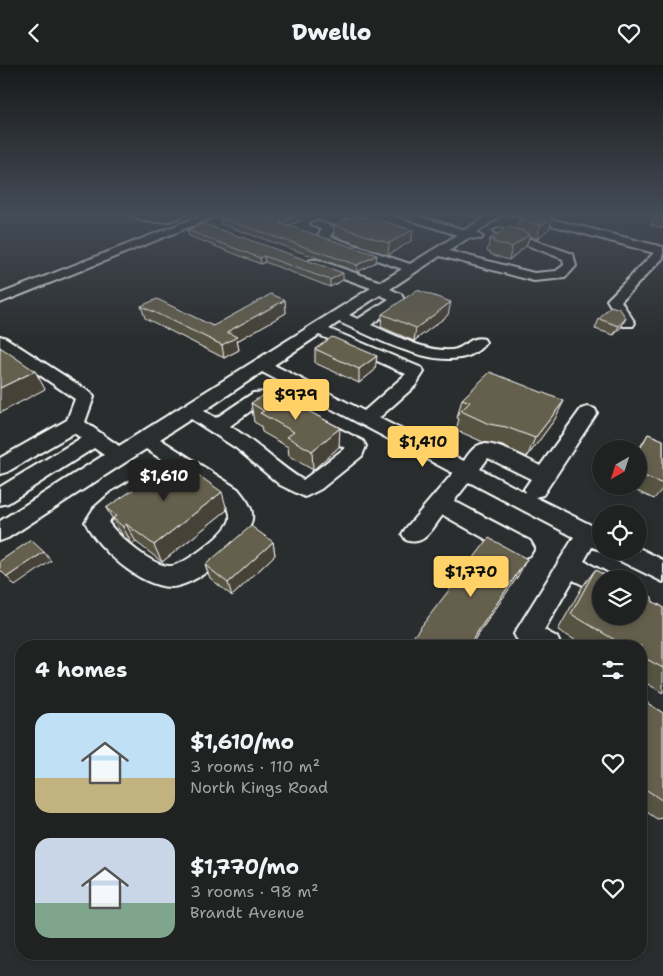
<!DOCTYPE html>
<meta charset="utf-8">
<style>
body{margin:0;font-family:"Shantell Sans",sans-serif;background:#2d2f2f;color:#f1f3f6;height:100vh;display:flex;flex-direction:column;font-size:19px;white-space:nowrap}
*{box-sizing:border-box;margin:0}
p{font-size:16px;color:#a2a4a5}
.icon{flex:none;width:28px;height:28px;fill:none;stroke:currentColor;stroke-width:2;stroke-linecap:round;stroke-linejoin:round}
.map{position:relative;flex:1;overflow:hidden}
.panel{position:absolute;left:15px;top:575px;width:632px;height:320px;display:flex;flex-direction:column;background:#202222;border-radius:20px;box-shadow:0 2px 8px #0003,0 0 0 1px #3d3f40}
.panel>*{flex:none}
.needle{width:32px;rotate:219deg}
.fabs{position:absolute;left:592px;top:375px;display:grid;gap:10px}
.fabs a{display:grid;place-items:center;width:55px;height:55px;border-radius:50%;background:#202222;box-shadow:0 2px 8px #0003,0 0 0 1px #3d3f40;font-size:25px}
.price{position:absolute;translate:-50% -42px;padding:0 11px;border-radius:5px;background:#ffd166;color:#111;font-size:16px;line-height:32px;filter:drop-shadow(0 1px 2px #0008)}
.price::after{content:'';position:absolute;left:50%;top:30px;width:15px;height:11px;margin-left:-8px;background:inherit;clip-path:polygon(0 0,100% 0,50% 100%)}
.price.current{background:#222;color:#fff}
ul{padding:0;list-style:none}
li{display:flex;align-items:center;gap:15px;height:125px;padding:0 20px}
li span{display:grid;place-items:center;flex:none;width:140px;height:100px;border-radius:15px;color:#555}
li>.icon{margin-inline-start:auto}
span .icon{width:60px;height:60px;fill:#fffc;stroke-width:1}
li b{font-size:21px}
h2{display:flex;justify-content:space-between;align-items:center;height:60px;padding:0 20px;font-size:21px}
header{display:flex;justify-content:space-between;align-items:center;height:65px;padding:0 20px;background:#202222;font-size:22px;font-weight:800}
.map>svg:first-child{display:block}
</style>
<header><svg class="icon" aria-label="back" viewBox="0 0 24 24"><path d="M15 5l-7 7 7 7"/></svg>Dwello<svg class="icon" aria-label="heart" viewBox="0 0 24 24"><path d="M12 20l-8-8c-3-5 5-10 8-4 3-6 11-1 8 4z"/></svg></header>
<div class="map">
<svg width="663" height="911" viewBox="0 0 663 911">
<rect width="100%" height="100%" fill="#2a2d2e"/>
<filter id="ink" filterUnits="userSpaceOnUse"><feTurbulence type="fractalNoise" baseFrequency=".02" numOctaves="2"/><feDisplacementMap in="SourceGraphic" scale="10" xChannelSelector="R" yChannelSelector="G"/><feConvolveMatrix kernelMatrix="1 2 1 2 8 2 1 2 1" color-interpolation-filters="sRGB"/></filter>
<g filter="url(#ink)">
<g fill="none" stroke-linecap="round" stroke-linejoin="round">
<defs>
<g id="minor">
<path d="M127 148 156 150 186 148C172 160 141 160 127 148Z"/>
<path d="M208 148H224L0 238V229Z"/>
<path d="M353 148H366L360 154 378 160 380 162 374 165 347 157 345 155Z"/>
<path d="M389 148H408L465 165 491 148H504L476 168 483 172 481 174 468 173 449 186 534 208 556 206 564 200 563 194 496 168 494 166 500 163 573 189 576 201 565 213 534 216 440 191 390 224 401 229 404 235 371 260C395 270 425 287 452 285 465 284 470 270 484 274L486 277C457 319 374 272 339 257L329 264 422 303 424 307 415 321 379 353 464 396C467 391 472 384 477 381 489 372 528 395 540 401L581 344 588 342 595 344 597 348 543 430 535 432 601 465V485L592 482 584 496 610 510 611 514H601V529L573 515 544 565 557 572 561 581C542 581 522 588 514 569L574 472 469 417 454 436 530 476 534 483 530 490 522 493 514 490 443 450C432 463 425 482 406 475L402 469 406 463 453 408 262 307 204 346 216 353 253 328 267 327 363 376 366 381 362 391 321 424 305 432 280 420 236 383 191 354 160 374 238 424C245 433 254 443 252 454 249 479 195 523 170 522 139 521 98 484 85 457L94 443 111 428 164 396 146 384 8 473 0 476V456L104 390 94 383 8 438 0 440V422L81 373 74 368 7 407 0 409V393L67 355 75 334 0 283V271L6 273 91 328 94 332 85 357 119 381 371 223 310 201 308 198 310 195H318L381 217 402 204 323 176 317 171 322 165 311 159 313 157 317 156 334 162 336 164 330 171 331 172 410 199 457 170ZM380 230 389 234 358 254 349 250ZM319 270 406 309 364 346 274 300ZM263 337H264L345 383 303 415C277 399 256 377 230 361ZM488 393 531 414 524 424 526 428 480 404ZM176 404C190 414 220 429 228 443 230 447 231 453 229 457 224 470 182 502 169 501 150 500 119 472 108 457L126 439Z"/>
<path d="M507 148H527L663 182V193L621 236 635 258 633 261H623L607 235 654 188Z"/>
<path d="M639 483 663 495V517L614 493 610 486H639Z"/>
</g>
</defs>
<!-- minor casing -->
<use href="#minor" stroke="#fff" stroke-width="4"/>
<!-- minor -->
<use href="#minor" fill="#2a2d2e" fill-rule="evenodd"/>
</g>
<!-- wall -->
<g fill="#575243" stroke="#fff">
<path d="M656 148H663V163L650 160Z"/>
<path d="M553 152 549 164 537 174 530 171 526 181 509 195 490 189 491 187 487 186 490 174 516 164 519 154Z"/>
<path d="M220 153 301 155 288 161 376 197 357 207 221 159Z"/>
<path d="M334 160 413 165 411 176 388 190 334 171Z"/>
<path d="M187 165 343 215 330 222 265 197 261 199 189 171Z"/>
<path d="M285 235 286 248 237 276 239 285 224 293 145 253 141 241 213 261Z"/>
<path d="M382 249 448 250 414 276 381 262Z"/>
<path d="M626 253 621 262 614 270 595 264 599 254Z"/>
<path d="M315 284 375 305 359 318 315 298Z"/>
<path d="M462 334 555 354 527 392 500 380 483 377 456 365 459 354 457 353Z"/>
<path d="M251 338 339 382 313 405 289 391 288 382 262 367 261 361 254 357Z"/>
<path d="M648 369 663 375V423L654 434 626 421H639V384Z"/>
<path d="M106 443 227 445 162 497 136 477 132 479 123 471Z"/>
<path d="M273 477 275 490 232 531 210 513 205 500Z"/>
<path d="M595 505 663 542V628L641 615V581H585L558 565 582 522Z"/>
<path d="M518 511 470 581H409L410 576Z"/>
<path d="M641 634 663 648V753L657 754 641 743Z"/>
</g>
<!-- shaded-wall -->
<g fill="#474237" stroke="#fff">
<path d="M301 149V155L280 164V158Z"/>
<path d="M553 152 549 164 537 174 540 161Z"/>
<path d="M413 165 411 176 388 190 389 178Z"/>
<path d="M530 169 526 181 509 195 512 182Z"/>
<path d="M377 190 376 197 357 207V200Z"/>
<path d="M264 191 265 197 261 199 260 193Z"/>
<path d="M343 208V215L330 222V215Z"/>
<path d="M285 235 286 248 237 276 239 285 224 293 222 280 227 267Z"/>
<path d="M451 237 448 250 414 276 416 263Z"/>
<path d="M626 253 621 262 614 270 619 261Z"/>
<path d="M377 291 375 305 359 318V304Z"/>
<path d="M35 306 45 324 0 348V323Z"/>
<path d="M564 336 555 354 527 392 535 373Z"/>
<path d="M340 363 339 382 313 405 312 386Z"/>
<path d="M222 427 227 445 162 497 154 480Z"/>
<path d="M126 459 136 477 132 479 123 462Z"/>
<path d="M273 477 275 490 232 531 228 518Z"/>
<path d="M44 487 51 496 15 521 7 512Z"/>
<path d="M527 494 518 511 470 581H468Z"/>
</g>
<!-- building -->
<g fill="#655f4e" stroke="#fff">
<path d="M231 148H256L273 154 291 148H301L280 158 377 190 357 200 220 153Z"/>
<path d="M528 148H538L553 152 540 161 519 154Z"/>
<path d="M354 151 375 154 413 165 389 178 334 160Z"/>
<path d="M204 159 343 208 330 215 264 191 260 193 187 165Z"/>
<path d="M508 161 530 169 512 182 493 177 495 175 490 174Z"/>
<path d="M417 225 451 237 416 263 382 249Z"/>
<path d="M271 229 285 235 227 267 237 272 222 280 141 241 157 234 213 261Z"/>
<path d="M611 241 620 244 626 253 619 261 599 254Z"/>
<path d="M332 272 377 291 359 304 315 284Z"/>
<path d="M0 282 35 306 0 323Z"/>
<path d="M490 307 564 336 535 373 506 362 489 359 461 346 470 337 462 334Z"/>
<path d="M268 327 280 334 282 332 340 363 312 386 287 372 294 367 260 348 264 346 251 338Z"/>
<path d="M648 369 663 375V419L639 409V386Z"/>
<path d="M177 395 222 427 154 480 126 459 123 462 113 453 116 451 106 443Z"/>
<path d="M251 461 273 477 228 518 205 500Z"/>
<path d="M489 473 527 494 468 581H417L410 576Z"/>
<path d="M31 475 44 487 7 512 0 505V496Z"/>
<path d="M595 505 613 514H601V551H639V525L652 532 653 537 663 542V603L641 591V581H625L571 549Z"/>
<path d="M641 634 663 648V736L641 721Z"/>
</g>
</g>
<!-- sky -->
<linearGradient id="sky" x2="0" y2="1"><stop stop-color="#171919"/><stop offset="0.54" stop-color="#444c57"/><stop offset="1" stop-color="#444c57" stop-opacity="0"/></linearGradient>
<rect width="663" height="276" fill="url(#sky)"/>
</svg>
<div class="fabs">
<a><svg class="needle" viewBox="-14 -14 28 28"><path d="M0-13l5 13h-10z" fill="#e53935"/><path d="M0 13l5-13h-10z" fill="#a2a4a5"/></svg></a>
<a><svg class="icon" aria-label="locate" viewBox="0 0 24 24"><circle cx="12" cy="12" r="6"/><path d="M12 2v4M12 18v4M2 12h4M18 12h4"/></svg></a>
<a><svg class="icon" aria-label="layers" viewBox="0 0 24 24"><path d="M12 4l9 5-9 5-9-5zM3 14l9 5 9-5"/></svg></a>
</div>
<b class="price" style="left:296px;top:356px">$979</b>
<b class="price" style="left:423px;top:403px">$1,410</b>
<b class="price current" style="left:164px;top:437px">$1,610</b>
<b class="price" style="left:471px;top:533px">$1,770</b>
<section class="panel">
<h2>4 homes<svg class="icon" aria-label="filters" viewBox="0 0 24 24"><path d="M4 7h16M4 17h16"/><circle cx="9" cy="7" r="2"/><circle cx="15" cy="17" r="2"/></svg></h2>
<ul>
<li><span style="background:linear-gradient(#bfe0f5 65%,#c2b280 0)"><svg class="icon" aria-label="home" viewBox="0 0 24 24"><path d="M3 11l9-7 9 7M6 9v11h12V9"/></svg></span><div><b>$1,610/mo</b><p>3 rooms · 110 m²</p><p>North Kings Road</p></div><svg class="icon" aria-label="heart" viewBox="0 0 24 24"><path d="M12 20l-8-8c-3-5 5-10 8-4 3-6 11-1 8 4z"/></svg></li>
<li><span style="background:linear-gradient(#c9d6e8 65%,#7fa58c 0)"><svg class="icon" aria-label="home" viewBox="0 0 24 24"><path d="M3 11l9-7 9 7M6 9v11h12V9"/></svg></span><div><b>$1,770/mo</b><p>3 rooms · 98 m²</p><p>Brandt Avenue</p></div><svg class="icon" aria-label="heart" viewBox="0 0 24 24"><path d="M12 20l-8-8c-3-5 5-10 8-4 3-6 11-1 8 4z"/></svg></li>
</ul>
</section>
</div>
